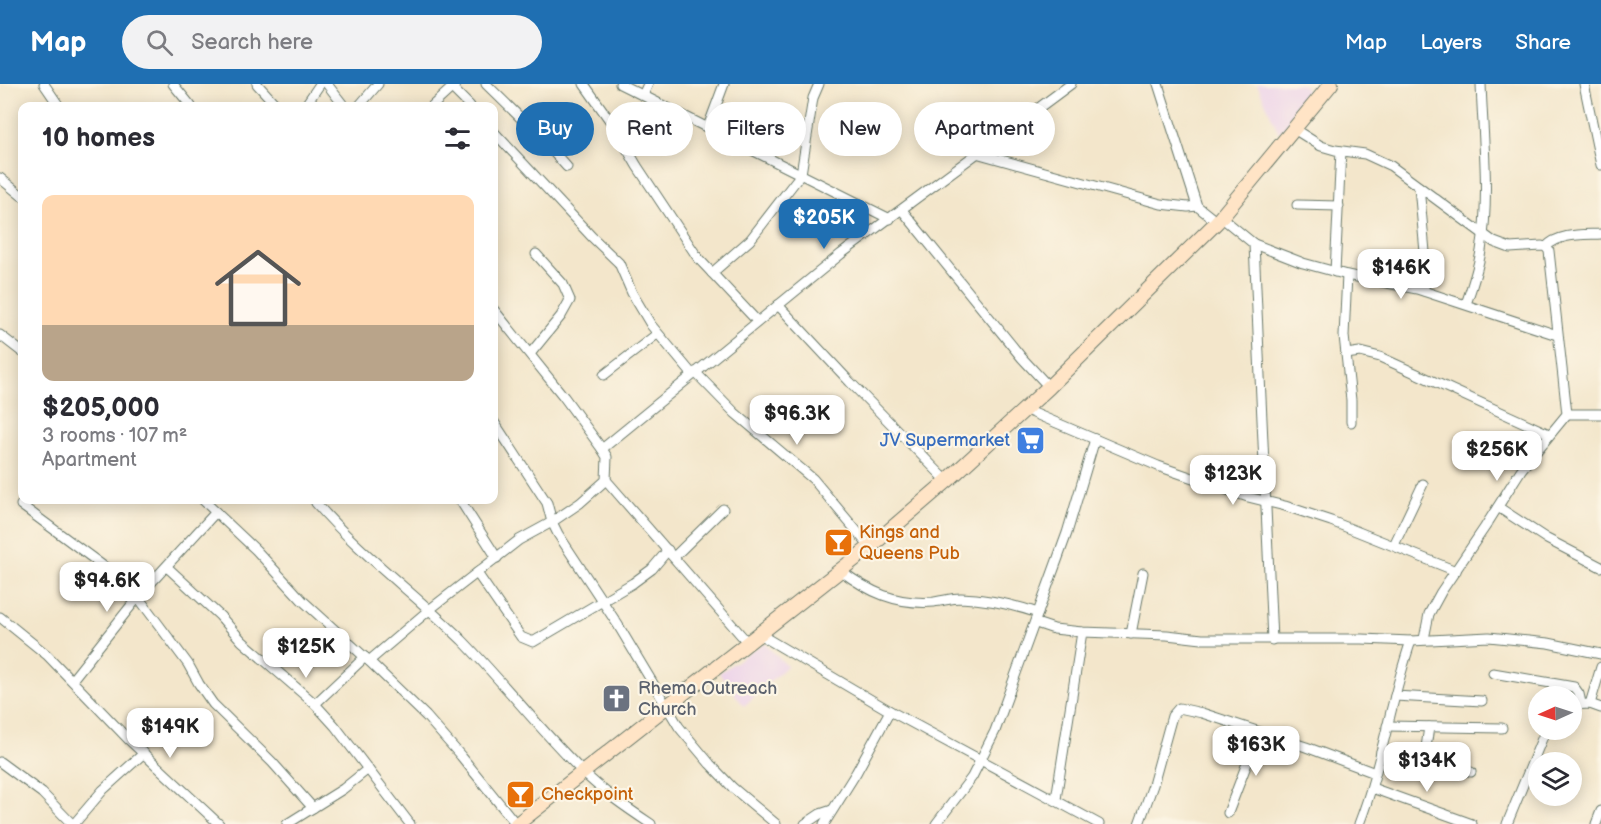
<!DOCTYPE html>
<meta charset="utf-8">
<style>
body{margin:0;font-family:"Balsamiq Sans",sans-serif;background:#f2f2f3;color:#2b2b33;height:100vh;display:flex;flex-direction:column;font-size:22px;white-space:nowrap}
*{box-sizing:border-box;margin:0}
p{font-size:20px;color:#7c7c81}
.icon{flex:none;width:33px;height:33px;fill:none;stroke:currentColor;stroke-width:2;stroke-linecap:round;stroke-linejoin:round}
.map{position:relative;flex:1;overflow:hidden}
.sheet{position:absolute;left:18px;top:18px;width:480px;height:402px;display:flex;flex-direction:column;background:#fff;border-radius:12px;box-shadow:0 3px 15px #0003}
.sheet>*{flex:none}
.guide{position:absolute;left:516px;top:18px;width:570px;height:54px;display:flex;gap:12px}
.needle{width:39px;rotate:267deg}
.fabs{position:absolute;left:1528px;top:602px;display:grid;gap:12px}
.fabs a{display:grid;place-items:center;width:54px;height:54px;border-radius:50%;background:#fff;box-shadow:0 3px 15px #0003;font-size:30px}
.price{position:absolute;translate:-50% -51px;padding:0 14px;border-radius:12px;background:#fff;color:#222;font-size:20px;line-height:39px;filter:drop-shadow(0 2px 3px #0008)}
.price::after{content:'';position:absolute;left:50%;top:36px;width:18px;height:14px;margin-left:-9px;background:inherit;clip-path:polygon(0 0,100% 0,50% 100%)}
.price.selected{background:#1f6fb2;color:#fff}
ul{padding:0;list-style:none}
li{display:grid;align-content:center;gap:12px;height:318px;padding:0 24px}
li span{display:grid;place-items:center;height:186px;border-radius:12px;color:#555}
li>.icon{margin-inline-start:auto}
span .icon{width:108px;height:108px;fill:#fffc;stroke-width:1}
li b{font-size:26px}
h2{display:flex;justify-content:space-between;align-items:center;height:72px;padding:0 24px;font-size:26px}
.pill{padding:0 21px;border-radius:27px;background:#fff;box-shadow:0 3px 15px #0003;font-size:21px;line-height:54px}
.pill.selected{background:#1f6fb2;color:#fff}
header{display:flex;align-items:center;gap:36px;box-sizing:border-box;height:84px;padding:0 30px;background:#1f6fb2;color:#fff}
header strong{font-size:28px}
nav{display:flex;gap:33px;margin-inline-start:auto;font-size:21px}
.search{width:420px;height:54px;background:#f2f2f3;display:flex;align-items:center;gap:15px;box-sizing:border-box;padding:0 21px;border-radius:33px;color:#7c7c81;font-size:22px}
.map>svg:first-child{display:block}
</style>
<header>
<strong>Map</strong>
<div class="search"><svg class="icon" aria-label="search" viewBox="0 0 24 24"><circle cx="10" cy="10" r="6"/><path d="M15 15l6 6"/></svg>Search here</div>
<nav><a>Map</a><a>Layers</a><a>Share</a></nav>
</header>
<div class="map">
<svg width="1601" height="740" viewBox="0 0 1601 740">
<rect width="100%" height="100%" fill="#fcf5e5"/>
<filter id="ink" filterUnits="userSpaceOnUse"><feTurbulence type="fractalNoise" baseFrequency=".0167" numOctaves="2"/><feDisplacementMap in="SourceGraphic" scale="12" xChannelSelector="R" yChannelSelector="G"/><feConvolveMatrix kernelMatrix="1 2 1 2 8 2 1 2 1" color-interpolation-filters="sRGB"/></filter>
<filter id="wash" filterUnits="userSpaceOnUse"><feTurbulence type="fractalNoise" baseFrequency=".008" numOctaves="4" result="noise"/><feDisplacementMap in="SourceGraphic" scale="24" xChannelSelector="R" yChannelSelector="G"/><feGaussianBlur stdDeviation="1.35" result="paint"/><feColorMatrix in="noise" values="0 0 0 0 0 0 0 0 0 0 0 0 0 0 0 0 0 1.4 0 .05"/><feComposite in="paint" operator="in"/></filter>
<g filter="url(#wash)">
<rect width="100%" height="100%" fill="#f3e6cb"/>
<!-- built -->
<g fill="#ecd1ea">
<path d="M1257 0H1303L1313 19 1279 49Z"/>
<path d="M764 559 787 582 744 622 719 589Z"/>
</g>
</g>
<g filter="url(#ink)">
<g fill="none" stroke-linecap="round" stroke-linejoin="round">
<defs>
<g id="street">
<path d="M44 0 59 22"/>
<path d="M173 0 191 22"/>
<path d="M257 0 277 22"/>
<path d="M327 0 344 22"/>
<path d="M486 0 538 51 567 83"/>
<path d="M584 0 613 41 637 82 698 174 757 237"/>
<path d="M620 0 890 135"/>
<path d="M1158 0 1197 122 1217 138"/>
<path d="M1584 0 1601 81"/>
<path d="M452 4 470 22"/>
<path d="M643 11 648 0"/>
<path d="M305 22 320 0"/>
<path d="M359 22 378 0"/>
<path d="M432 22 456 0"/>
<path d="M708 43 724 0"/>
<path d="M1294 45 1321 62 1335 66 1365 70 1391 82 1494 158 1510 164 1542 162 1546 163 1549 167 1567 330 1521 386 1485 443 1441 508 1429 530 1424 555"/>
<path d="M494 48 592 153 619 179 632 209 651 241 692 290"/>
<path d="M976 69 1161 120 1188 123 1197 122"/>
<path d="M0 94 22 112"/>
<path d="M1419 103 1425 168 1424 207"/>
<path d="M1297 121 1339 122"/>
<path d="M902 126 1022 274 1049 303"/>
<path d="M1221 133 1254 160 1303 179 1347 191 1417 205 1557 251"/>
<path d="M1254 160 1272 556"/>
<path d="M1546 163C1559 149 1583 151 1601 150"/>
<path d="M1335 188 1341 67"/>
<path d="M712 189 750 156 801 90 813 14 819 0"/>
<path d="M1347 191 1344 252 1351 316V338"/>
<path d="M1466 220C1472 203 1478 185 1481 167 1490 112 1483 55 1481 0"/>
<path d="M778 221 850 298 947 397"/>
<path d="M0 251 22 268"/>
<path d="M530 270 561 232 570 216 563 200 536 170"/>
<path d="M1346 270 1360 268 1380 273 1549 350"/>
<path d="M695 288 735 329 813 395 870 463"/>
<path d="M604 291 657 250"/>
<path d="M1024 325 1158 382 1248 413 1285 422 1331 437 1456 487"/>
<path d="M1567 330H1601"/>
<path d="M494 338 547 419 552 438 558 450 618 541 679 643 710 680 733 704 776 740"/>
<path d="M602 365 841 170 1071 0"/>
<path d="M606 396 747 558"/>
<path d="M203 416 256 466 302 516 369 577 426 632 461 672 516 740"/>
<path d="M315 416 316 419C359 469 415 510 462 556 503 598 540 646 582 687 602 707 627 724 651 740"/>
<path d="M460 416 497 474"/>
<path d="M21 421 141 510"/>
<path d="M1498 423 1547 455 1601 483"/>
<path d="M1394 461 1423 400"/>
<path d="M674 473 723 425"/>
<path d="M167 483 220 532 242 557 315 620 335 642 410 740"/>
<path d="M840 486C869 508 896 521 934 518 943 517 951 514 961 514 987 515 1014 521 1038 529"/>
<path d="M477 489 521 553 533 558 633 499 652 485 668 466"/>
<path d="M138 513 188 580 199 600 213 620 272 678 313 724"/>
<path d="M0 533 47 571 128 655 219 740"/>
<path d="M1036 539 1054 545 1082 548 1167 551 1202 555H1362L1411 557 1489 553 1548 559 1601 570"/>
<path d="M759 550 890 627 1099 740"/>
<path d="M1131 550 1143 489"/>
<path d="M369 577 429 526 519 456 552 438 580 419 606 396 607 373 602 365 564 313 494 226"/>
<path d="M1493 589 1574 603 1579 610 1581 619"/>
<path d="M72 596 138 513 216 428"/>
<path d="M1395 612 1482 617"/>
<path d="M315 620 365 573"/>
<path d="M1590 620 1601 583"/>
<path d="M1572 621 1590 620 1601 624"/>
<path d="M1387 642 1502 644"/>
<path d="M1381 667 1471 688"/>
<path d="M1424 677 1429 643"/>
<path d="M0 678 42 709 72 740"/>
<path d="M1372 704 1472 740"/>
<path d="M1056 715 1082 548"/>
<path d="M1228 729 1259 648"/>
<path d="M74 740 103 706 144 669"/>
<path d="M287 740 343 705 368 685"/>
<path d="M805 740 820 730 832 726"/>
<path d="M824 740 856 689 890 627"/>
<path d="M936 740 972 693 995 647 1067 449 1095 355"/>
<path d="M1139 740 1153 701 1172 632 1179 624 1202 629 1306 663 1375 689"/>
<path d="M1359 740C1382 681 1390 617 1411 557"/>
<path d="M1507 740 1546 645"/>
<path d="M1596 740 1601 727"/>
</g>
<path id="secondary" d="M517 740 870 463 947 397 1049 303 1217 138 1331 0"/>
</defs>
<!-- street casing -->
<use href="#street" stroke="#697869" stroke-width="11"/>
<!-- secondary casing -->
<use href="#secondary" stroke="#697869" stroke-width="16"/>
<!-- street -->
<use href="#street" stroke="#fff" stroke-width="9"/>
<!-- secondary -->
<use href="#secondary" stroke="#ffe4c6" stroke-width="14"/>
</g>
</g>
<!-- icons -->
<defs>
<symbol id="supermarket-square" viewBox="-11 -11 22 22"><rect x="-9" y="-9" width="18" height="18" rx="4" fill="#3f7fe0" stroke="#fcf5e5"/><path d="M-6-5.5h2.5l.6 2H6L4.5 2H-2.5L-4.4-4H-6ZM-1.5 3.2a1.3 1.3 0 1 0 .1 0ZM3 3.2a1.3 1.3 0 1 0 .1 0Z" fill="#fff"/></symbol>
<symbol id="bar-square" viewBox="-11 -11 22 22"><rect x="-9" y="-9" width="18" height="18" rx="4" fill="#e8710a" stroke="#fcf5e5"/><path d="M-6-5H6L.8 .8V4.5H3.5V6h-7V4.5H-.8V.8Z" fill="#fff"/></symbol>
<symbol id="church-square" viewBox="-11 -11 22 22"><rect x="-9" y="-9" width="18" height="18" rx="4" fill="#6b7280" stroke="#fcf5e5"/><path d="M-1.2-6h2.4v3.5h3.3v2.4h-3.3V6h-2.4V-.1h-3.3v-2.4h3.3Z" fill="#fff"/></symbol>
</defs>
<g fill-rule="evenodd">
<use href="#supermarket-square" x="1014" y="340" width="33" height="33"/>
<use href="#bar-square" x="822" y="442" width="33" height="33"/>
<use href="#church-square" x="600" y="598" width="33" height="33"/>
<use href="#bar-square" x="504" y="694" width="33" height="33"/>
</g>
<g text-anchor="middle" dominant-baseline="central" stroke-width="4.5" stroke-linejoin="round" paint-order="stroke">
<!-- shop labels -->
<g font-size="18" fill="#366cbe" stroke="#fcf5e5" text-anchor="end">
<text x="1010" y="356">JV Supermarket</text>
</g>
<!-- food labels -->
<g font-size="18" fill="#c56008" stroke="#fcf5e5" text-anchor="start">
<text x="859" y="448">Kings and<tspan x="859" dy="21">Queens Pub</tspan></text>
<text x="541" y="710">Checkpoint</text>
</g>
<!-- worship labels -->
<g font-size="18" fill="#5b616d" stroke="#fcf5e5" text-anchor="start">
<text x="638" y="604">Rhema Outreach<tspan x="638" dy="21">Church</tspan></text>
</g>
</g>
</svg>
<div class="fabs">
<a><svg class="needle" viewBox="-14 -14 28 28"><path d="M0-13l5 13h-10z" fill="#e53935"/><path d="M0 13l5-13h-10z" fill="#7c7c81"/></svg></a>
<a><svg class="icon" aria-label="layers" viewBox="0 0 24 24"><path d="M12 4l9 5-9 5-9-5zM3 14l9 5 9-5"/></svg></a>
</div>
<b class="price selected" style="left:824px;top:166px">$205K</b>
<b class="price" style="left:1401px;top:216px">$146K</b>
<b class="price" style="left:797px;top:362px">$96.3K</b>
<b class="price" style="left:1497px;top:398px">$256K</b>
<b class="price" style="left:1233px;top:422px">$123K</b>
<b class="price" style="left:107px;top:529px">$94.6K</b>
<b class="price" style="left:306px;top:595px">$125K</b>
<b class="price" style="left:170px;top:675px">$149K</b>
<b class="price" style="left:1256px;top:693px">$163K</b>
<b class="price" style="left:1427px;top:709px">$134K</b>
<div class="guide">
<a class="pill selected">Buy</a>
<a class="pill">Rent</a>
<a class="pill">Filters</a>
<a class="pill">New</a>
<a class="pill">Apartment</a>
</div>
<section class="sheet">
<h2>10 homes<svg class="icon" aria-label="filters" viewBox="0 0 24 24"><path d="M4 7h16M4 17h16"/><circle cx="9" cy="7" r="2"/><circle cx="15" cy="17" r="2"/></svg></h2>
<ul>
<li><span style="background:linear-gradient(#ffd9b3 70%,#b9a48a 0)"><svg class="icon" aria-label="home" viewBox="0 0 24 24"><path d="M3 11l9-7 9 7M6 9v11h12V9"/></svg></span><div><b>$205,000</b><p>3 rooms · 107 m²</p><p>Apartment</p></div></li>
</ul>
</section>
</div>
